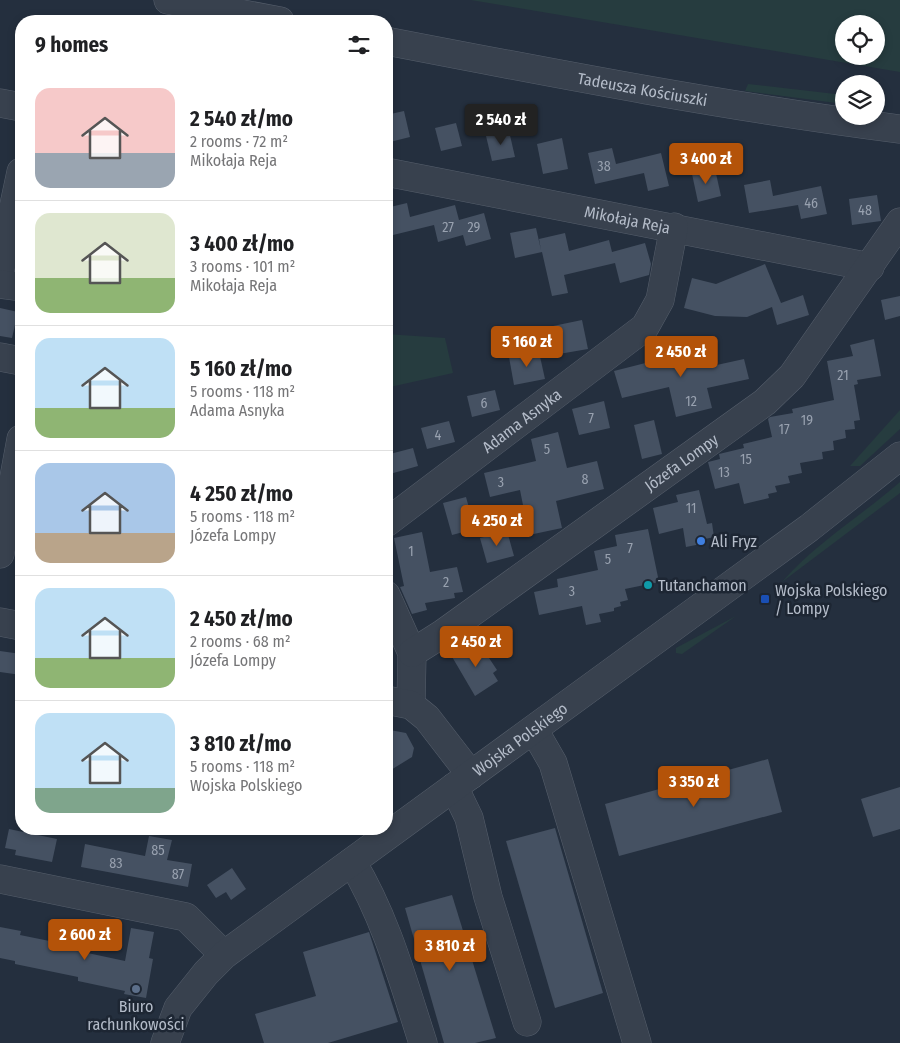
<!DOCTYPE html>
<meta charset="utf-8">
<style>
body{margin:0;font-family:"Fira Sans Condensed",sans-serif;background:#f6f6f6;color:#202124;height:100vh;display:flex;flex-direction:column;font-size:19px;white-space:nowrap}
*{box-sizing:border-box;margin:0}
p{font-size:16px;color:#757577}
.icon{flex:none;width:28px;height:28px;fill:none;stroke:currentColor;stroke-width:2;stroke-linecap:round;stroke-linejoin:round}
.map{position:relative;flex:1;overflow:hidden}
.sheet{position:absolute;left:15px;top:15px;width:378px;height:820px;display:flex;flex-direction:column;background:#fff;border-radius:20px;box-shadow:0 2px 8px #0003}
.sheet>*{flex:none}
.buttons{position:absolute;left:835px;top:15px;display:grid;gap:10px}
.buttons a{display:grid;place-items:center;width:50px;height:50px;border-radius:50%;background:#fff;box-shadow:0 2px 8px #0003;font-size:25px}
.price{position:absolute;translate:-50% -42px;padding:0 11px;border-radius:5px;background:#b45309;color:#fff;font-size:16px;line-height:32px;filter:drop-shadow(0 1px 2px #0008)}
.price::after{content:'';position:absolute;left:50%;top:30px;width:15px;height:11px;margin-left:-8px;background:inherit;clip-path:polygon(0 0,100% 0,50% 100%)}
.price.selected{background:#222;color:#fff}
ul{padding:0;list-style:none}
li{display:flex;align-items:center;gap:15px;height:125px;padding:0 20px}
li+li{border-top:1px solid #e0e0e0}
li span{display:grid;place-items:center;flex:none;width:140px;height:100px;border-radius:15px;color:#555}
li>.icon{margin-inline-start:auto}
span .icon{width:60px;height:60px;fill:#fffc;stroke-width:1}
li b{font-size:21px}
h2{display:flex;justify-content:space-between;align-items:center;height:60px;padding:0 20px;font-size:21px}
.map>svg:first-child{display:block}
</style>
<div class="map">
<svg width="900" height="1043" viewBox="0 0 900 1043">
<rect width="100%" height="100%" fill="#242f3e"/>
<!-- green -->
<g fill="#263c3f" fill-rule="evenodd">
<path d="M471 0H900V72ZM844 24H876V56H844Z"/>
<path d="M748 84 844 95V104L745 91Z"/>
<path d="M386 334 445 338 453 373 390 387 386 371Z"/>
<path d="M900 410V429L860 466H850Z"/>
<path d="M900 482V493L782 582C816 543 861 516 900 482Z"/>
<path d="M736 616 682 654 676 653V648Z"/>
</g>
<!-- building -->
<g fill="#455162">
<path d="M404 111 410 137 386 143V115Z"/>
<path d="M456 123 462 146 441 151 435 128Z"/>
<path d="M509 131 515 157 492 161 486 136Z"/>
<path d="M562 138 568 169 543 174 537 144Z"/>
<path d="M612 148 616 164 661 153 669 186 648 191 644 173 595 184 588 153Z"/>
<path d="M715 169 721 196 698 202 692 174Z"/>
<path d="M770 180 773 196 821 186 827 214 801 219 798 205 749 213 744 185Z"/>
<path d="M877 195 881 221 852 225 849 199Z"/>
<path d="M407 203 410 217 455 205 459 220 484 213 491 239 466 246 463 235 438 242 434 225 389 236 386 208Z"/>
<path d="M536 228 541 250 539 239 565 233 569 251 609 240 612 252 645 243 651 264 649 275 620 283 615 263 564 275 568 293 552 296 542 252 515 258 510 233Z"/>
<path d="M765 264 781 303 803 295 809 315 777 325 772 307 747 317 715 316 684 308 692 278 716 284Z"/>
<path d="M900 296V316L885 320 881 300Z"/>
<path d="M0 308 18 312 12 338 0 336Z"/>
<path d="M582 320 588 349 559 354 553 326Z"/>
<path d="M874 339 881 376 857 380 858 384 854 385 860 420 854 421 855 429 845 430 846 438 833 441 834 450 822 452 823 459 800 463 802 473 788 476 790 483 775 486 777 492 768 494 769 498 744 504 739 483 715 489 708 462 720 459 719 454 744 448 743 444 772 437 768 419 770 417 793 413 792 409 834 400 827 361 853 356 850 345Z"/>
<path d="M697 341 703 368 744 359 749 379 707 388 712 408 676 417 669 387 622 398 614 371 669 357 667 348Z"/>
<path d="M539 352 545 379 514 385 509 357Z"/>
<path d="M495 390 500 410 472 417 467 396Z"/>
<path d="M604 401 610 428 579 435 572 409Z"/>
<path d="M654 420 662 454 642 459 634 425Z"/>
<path d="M449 421 455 442 427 449 421 428Z"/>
<path d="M558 432 567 468 597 461 604 489 556 501 562 528 529 535 520 490 490 497 484 473 536 461 531 439Z"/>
<path d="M413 448 418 466 390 474 386 455Z"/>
<path d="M699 490 707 524 712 523 714 537 705 539 706 543 686 547 683 528 659 534 653 508 678 502 676 495Z"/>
<path d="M466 497 475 529 452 535 443 503Z"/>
<path d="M648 529 659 582 625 589 628 600 620 602 621 606 614 608V611L599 614 601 622 586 625 582 606 539 615 534 592 558 587 557 579 598 570 594 551 617 546 615 535Z"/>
<path d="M507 531 514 556 487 563 480 538Z"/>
<path d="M422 532 430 572 457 567 463 592 454 593 455 598 425 603 427 610 412 614 400 587 404 586 394 538Z"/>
<path d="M472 642 476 650 481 647 489 658 497 670 493 673 498 681 475 696 451 655Z"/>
<path d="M0 651 21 654V675L0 672Z"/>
<path d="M390 730 406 733 414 748 412 757 386 773V747Z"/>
<path d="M768 759 782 812 619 856 605 804Z"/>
<path d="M900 787V829L873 837 861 799Z"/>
<path d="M555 828 603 993 555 1008 506 841Z"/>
<path d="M9 829 57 839 52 862 15 855 16 850 5 848Z"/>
<path d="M149 836 172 840 167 860 192 864 188 887 81 867 85 844 145 856Z"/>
<path d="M232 868 246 889 231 900 226 892 216 898 207 885Z"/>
<path d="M452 895 496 1038 475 1043H444L405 908Z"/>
<path d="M0 927 21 931 20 935 84 948 83 952 125 961 131 928 154 932 149 958 153 959 146 998 124 994 125 991 78 981V977L15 964V961L0 958Z"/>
<path d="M369 932 398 1022 328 1043H264L255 1014 316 996 303 952Z"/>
</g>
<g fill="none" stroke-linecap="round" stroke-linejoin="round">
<defs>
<g id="minor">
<path d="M168 0 280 21"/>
<path id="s1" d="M386 41C557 74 727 107 900 129"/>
<path d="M0 103 21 107"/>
<path id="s2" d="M386 172 870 267"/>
<path d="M0 271 21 172"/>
<path d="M0 284 21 287"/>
<path d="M0 357 21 361"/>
<path id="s3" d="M386 523 645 327 660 300 674 227"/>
<path d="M0 554 21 439"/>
<path d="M386 595 412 653 411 705"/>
<path d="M0 622 21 626"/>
<path id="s4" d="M412 653 442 634 765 402 792 376 900 222"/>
<path d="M386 700 411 705 427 718 471 775"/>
<path d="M534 730 553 763 637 1043"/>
<path d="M454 787 469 818 488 897 527 1022"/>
<path d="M352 862C386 918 403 981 423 1043"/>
<path d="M0 879 186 917 224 955"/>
<path id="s5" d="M165 1043 178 1008 206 973 224 955 809 528 900 456"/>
</g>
</defs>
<!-- minor casing -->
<use href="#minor" stroke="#565f6c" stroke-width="29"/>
<!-- minor -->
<use href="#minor" stroke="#38414e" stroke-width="28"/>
</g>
<!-- markers -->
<circle fill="#3f7fe0" stroke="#1d2633" stroke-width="2" cx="701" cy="541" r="5"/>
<circle fill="#0f9aa8" stroke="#1d2633" stroke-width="2" cx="648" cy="585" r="5"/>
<rect fill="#1a4fb4" stroke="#1d2633" stroke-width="2" x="760" y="594" width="10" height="10" rx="2.5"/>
<circle fill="#5c6f8a" stroke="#1d2633" stroke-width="2" cx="136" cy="989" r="5"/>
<g text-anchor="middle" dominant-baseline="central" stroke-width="5" stroke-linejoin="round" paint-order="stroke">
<!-- number labels -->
<g font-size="14" fill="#98a1af">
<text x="604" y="166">38</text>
<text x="811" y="203">46</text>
<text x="865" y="210">48</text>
<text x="448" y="227">27</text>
<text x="474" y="227">29</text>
<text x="843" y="375">21</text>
<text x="691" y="401">12</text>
<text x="484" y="403">6</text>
<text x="591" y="418">7</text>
<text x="807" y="420">19</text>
<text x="784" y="429">17</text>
<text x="438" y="435">4</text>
<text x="547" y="449">5</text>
<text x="746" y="459">15</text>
<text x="724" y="472">13</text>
<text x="585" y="479">8</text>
<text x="501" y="482">3</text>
<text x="691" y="508">11</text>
<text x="630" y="548">7</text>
<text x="411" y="551">1</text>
<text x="608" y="559">5</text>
<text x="446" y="582">2</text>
<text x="572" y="591">3</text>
<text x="158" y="850">85</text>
<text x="116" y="863">83</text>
<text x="178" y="874">87</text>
</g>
<!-- street labels -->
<g font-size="16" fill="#b4bcc9" stroke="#1d2633">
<text stroke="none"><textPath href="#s1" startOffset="261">Tadeusza Kościuszki</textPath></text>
<text stroke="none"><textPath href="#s2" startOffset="246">Mikołaja Reja</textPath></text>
<text stroke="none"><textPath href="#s3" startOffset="170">Adama Asnyka</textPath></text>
<text stroke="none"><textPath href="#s4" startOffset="330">Józefa Lompy</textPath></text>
<text stroke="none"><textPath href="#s5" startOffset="474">Wojska Polskiego</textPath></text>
</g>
<!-- poi labels -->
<g font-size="16" fill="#b4bcc9" stroke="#1d2633" text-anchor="start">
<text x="711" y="541">Ali Fryz</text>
<text x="658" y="585">Tutanchamon</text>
<text x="775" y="590">Wojska Polskiego<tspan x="775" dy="18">/ Lompy</tspan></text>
<text x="136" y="1006" text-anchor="middle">Biuro<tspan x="136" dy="18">rachunkowości</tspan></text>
</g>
</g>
</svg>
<div class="buttons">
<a><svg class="icon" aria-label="locate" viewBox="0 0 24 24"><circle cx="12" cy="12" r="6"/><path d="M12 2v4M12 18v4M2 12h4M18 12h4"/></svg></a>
<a><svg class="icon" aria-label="layers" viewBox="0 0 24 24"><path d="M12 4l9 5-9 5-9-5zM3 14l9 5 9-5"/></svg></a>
</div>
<b class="price selected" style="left:501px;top:146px">2 540 zł</b>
<b class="price" style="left:706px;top:185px">3 400 zł</b>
<b class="price" style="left:527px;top:368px">5 160 zł</b>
<b class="price" style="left:681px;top:378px">2 450 zł</b>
<b class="price" style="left:497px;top:547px">4 250 zł</b>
<b class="price" style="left:476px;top:668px">2 450 zł</b>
<b class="price" style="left:694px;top:808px">3 350 zł</b>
<b class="price" style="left:85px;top:961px">2 600 zł</b>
<b class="price" style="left:450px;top:972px">3 810 zł</b>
<section class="sheet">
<h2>9 homes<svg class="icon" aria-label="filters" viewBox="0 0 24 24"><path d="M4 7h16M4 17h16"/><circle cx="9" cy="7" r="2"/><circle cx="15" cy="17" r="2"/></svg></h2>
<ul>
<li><span style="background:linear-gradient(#f6c9c9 65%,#9aa5b1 0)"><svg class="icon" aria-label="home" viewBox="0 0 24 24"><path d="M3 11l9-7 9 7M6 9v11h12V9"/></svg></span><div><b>2 540 zł/mo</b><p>2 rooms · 72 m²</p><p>Mikołaja Reja</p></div></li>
<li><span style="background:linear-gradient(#dfe7d0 65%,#8fb573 0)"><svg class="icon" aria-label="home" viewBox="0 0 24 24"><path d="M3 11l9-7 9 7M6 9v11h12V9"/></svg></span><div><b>3 400 zł/mo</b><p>3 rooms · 101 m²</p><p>Mikołaja Reja</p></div></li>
<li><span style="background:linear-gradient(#bfe0f5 70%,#8fb573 0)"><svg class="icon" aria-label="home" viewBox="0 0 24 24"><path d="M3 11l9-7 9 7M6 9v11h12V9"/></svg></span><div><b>5 160 zł/mo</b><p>5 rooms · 118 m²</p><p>Adama Asnyka</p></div></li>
<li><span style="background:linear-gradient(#a9c7e8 70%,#b9a48a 0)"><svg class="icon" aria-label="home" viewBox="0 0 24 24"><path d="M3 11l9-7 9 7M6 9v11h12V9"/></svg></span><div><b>4 250 zł/mo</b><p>5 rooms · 118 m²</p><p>Józefa Lompy</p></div></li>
<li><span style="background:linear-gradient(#bfe0f5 70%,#8fb573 0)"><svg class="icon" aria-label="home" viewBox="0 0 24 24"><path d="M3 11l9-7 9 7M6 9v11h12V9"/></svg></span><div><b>2 450 zł/mo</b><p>2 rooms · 68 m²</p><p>Józefa Lompy</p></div></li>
<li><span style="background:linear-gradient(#bfe0f5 75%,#7fa58c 0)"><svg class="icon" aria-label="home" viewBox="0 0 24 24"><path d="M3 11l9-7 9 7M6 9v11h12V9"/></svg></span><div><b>3 810 zł/mo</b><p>5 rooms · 118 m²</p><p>Wojska Polskiego</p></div></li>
</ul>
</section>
</div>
